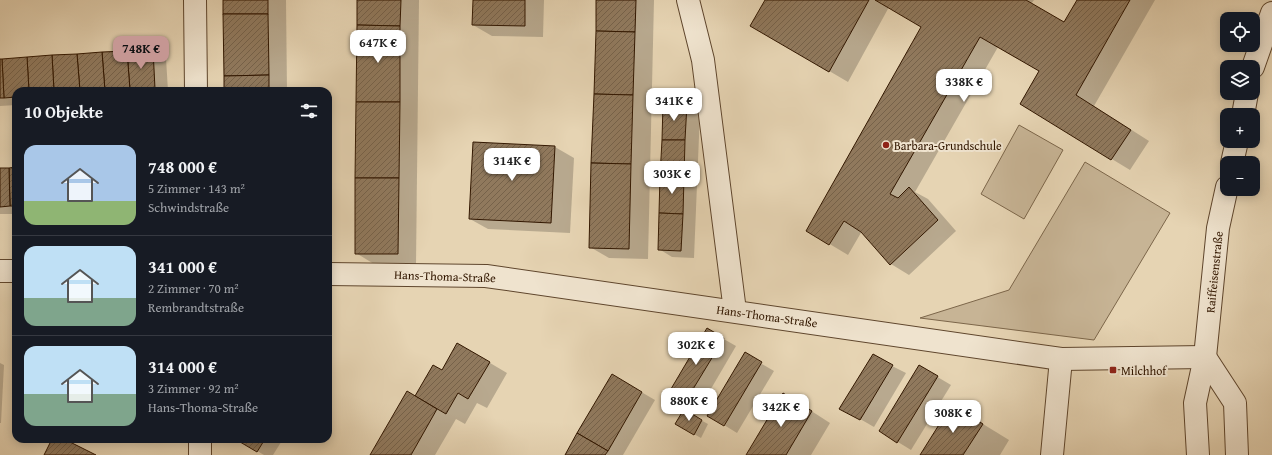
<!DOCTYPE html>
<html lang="de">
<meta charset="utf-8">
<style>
body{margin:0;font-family:"Gentium Book Plus",serif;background:#20242c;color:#f1f3f6;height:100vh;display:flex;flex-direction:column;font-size:15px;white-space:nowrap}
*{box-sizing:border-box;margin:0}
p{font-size:13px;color:#9ea1a6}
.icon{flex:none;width:22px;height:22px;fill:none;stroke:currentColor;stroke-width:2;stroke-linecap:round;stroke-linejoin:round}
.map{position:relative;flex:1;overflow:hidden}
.panel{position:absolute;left:12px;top:87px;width:320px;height:356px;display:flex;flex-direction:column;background:#171b24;border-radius:12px;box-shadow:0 2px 10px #0003}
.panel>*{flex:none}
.fabs{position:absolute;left:1220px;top:12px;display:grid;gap:8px}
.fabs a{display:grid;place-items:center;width:40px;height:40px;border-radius:8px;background:#171b24;box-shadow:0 2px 10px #0003;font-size:20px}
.price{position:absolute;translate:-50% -34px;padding:0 9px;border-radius:8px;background:#fff;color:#222;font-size:13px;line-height:26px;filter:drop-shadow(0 1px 2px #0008)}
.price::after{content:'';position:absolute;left:50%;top:24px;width:12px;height:9px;margin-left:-6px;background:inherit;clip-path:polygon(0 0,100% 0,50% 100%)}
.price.active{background:#c59692;color:#111}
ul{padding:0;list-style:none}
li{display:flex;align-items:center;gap:12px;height:100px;padding:0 12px}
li+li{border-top:1px solid #363941}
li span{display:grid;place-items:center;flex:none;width:112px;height:80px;border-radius:12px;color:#555}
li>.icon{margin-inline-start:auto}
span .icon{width:48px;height:48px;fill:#fffc;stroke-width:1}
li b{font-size:17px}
h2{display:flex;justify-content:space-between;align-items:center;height:48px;padding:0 12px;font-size:17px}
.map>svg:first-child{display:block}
</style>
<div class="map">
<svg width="1272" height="455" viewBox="0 0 1272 455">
<defs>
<pattern id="building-hatch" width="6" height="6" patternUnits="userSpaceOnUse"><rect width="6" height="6" fill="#90795d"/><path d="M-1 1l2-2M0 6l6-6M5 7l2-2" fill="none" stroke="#76624a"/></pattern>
</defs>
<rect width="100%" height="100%" fill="#e6d4b3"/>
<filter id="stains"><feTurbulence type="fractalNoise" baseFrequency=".005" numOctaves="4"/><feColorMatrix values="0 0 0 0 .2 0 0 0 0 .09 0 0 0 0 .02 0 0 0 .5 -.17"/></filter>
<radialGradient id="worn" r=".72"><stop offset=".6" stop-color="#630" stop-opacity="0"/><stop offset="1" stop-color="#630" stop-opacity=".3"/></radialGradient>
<!-- green -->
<g fill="#c7b495" stroke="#7c664a">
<path d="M1019 125 1063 150 1024 219 981 194Z"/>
<path d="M1085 162 1170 213 1094 340 920 318 1009 290Z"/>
</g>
<!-- shadow -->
<g fill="#0003">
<path d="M224 0H286L287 91H225Z"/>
<path d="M358 0H419L416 265 374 264 356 253Z"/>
<path d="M474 0H544L543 37 492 36 473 25Z"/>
<path d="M597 0H654L648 259 609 258 590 247Z"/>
<path d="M766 0H1034L1031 4 1064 23 1078 0H1155L1094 106 1149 141 1130 170 1021 104 1040 71 998 47 915 192 928 199 956 231 909 275 891 264 862 231 848 255 808 231 923 27 889 7 848 82 752 26Z"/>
<path d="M152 50 166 58 168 91H16V105L0 106V60Z"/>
<path d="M686 105 700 112 694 258 672 257 659 249Z"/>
<path d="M474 143 555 147 574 158 570 233 488 229 470 219Z"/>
<path d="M16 168V214H0V169Z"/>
<path d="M708 330 736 346 698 411 669 394Z"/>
<path d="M458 344 507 373 487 408 477 403 465 424 456 419 435 455H371L416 398 442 371Z"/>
<path d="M745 354 774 371 737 433 708 415Z"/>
<path d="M0 363 4 365 1 423H0Z"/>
<path d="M892 366 906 373 874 427 841 408Z"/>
<path d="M919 366 951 385 911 450 880 431Z"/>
<path d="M612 375 655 400 623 455H566Z"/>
<path d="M802 405 830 423 811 455H747Z"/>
<path d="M952 405 1009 440 1000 455H921Z"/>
<path d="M684 411 708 424 701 438 676 424Z"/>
<path d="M237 439H283L273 455H264Z"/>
</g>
<!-- building -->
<g fill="url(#building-hatch)" stroke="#321700">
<rect x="223" y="0" width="45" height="14"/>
<path d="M357 0H401L400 26 357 25Z"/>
<path d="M473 0H525V26L472 25Z"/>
<path d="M596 0H636L635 32 596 31Z"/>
<path d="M765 0H869L829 72 750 26Z"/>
<path d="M875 0H1026L1064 22 1077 0H1130L1076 95 1131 130 1111 160 1020 104 1039 71 980 37 890 194 898 198 909 187 938 220 890 265 861 232 844 221 829 245 806 231 921 27Z"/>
<path d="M223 14H268L269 75 224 76Z"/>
<path d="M357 25 400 26V102H356Z"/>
<path d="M596 31 635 32 633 95 594 94Z"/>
<path d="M153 49 155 89 130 90 127 51Z"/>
<path d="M127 51 130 90 105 91 102 52Z"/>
<path d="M102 52 105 91H80L77 54Z"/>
<path d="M77 54 80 91H54L52 55Z"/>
<path d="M52 55 54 91H29L27 57Z"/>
<path d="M27 57 29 91H16V97L4 98 2 59Z"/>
<path d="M0 59H2L4 98H0Z"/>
<path d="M269 75V91H224V76Z"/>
<path d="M594 94 633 95 631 164 591 163Z"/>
<path d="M356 102H400L399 178H355Z"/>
<path d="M663 103 687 104 685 140H662Z"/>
<path d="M662 140H685L684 177 660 176Z"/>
<path d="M473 142 555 146 551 223 469 219Z"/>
<path d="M591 163 631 164 629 249 589 248Z"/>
<path d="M16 167V206H10L9 168Z"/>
<path d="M0 168H9L10 206 0 207Z"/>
<path d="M660 176 684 177 683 214 659 213Z"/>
<path d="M355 178H399L398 254H355Z"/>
<path d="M659 213 683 214 681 251 658 250Z"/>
<path d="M707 328 724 338 684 404 668 394Z"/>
<path d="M457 343 490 362 468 399 458 393 446 414 415 396 433 365 442 370Z"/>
<path d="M745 352 762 362 724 426 707 416Z"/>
<path d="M873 354 893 365 860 420 839 409Z"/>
<path d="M919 365 938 376 897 443 879 431Z"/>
<path d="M612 374 642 392 608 451 577 433Z"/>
<path d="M407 391 437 409 411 455H370Z"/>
<path d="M783 393 812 411 786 455H746Z"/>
<path d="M952 404 983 424 963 455H920Z"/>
<path d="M684 409 702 420 694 435 675 424Z"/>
<path d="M577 433 608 451 605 455H565Z"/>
<path d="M52 439H64L96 455H44Z"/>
<path d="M235 439H265L257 452Z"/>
</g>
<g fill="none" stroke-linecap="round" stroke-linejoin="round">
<defs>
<g id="minor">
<path d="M195 0 196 91"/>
<path d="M688 0 703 60 735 311"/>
<path d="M1253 67 1272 13"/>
<path d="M1243 115 1247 93"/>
<path d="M1232 163 1237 141"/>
<path d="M0 271H16"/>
<path d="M328 274 486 276 1061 359 1205 357"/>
<path d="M1205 357 1235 403 1237 455"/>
<path d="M200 455V439"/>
<path d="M1052 455 1061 359"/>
<path d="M1198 455 1195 403 1205 357 1218 228 1227 187"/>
</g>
</defs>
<!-- minor casing -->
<use href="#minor" stroke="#5f462d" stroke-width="24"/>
<!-- minor -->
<use href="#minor" stroke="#efe3ce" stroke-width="22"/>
</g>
<!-- markers -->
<g fill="#8f2418" stroke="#efe3ce" stroke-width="1.5">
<circle cx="886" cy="145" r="4"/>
<rect x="1109" y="366" width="8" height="8" rx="2"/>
</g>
<g text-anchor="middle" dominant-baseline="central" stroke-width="4" stroke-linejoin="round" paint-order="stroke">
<!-- poi labels -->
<g font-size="12" fill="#321700" stroke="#efe3ce" text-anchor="start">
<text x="894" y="145">Barbara-Grundschule</text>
<text x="1121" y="370">Milchhof</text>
</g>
<!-- street labels -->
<g font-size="12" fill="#321700" stroke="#efe3ce">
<text transform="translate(1214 272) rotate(-84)">Raiffeisenstraße</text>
<text transform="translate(445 276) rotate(2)">Hans-Thoma-Straße</text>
<text transform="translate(767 316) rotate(8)">Hans-Thoma-Straße</text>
</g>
</g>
<rect width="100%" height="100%" filter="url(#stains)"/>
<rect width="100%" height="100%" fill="url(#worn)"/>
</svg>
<div class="fabs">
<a><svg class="icon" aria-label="locate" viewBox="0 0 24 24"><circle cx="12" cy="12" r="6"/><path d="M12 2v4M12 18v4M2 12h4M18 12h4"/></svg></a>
<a><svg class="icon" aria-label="layers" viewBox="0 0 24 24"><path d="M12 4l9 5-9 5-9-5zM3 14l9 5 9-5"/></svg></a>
<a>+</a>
<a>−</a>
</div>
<b class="price" style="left:378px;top:64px">647K €</b>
<b class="price active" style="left:141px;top:70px">748K €</b>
<b class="price" style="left:964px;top:103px">338K €</b>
<b class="price" style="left:674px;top:122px">341K €</b>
<b class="price" style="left:512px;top:182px">314K €</b>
<b class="price" style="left:672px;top:195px">303K €</b>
<b class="price" style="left:696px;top:366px">302K €</b>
<b class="price" style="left:689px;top:422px">880K €</b>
<b class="price" style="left:781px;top:428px">342K €</b>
<b class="price" style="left:953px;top:434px">308K €</b>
<section class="panel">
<h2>10 Objekte<svg class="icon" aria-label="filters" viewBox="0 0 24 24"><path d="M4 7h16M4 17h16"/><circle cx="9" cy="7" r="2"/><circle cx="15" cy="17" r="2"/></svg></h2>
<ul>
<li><span style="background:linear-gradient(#a9c7e8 70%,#8fb573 0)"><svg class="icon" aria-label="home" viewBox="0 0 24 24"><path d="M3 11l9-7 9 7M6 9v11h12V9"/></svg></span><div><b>748 000 €</b><p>5 Zimmer · 143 m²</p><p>Schwindstraße</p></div></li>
<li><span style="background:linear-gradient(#bfe0f5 65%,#7fa58c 0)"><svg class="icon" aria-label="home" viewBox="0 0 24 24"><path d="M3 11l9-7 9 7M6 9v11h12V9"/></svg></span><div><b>341 000 €</b><p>2 Zimmer · 70 m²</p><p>Rembrandtstraße</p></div></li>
<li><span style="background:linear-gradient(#bfe0f5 60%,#7fa58c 0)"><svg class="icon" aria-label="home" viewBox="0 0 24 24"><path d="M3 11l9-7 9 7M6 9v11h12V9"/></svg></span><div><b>314 000 €</b><p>3 Zimmer · 92 m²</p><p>Hans-Thoma-Straße</p></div></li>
</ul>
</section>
</div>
